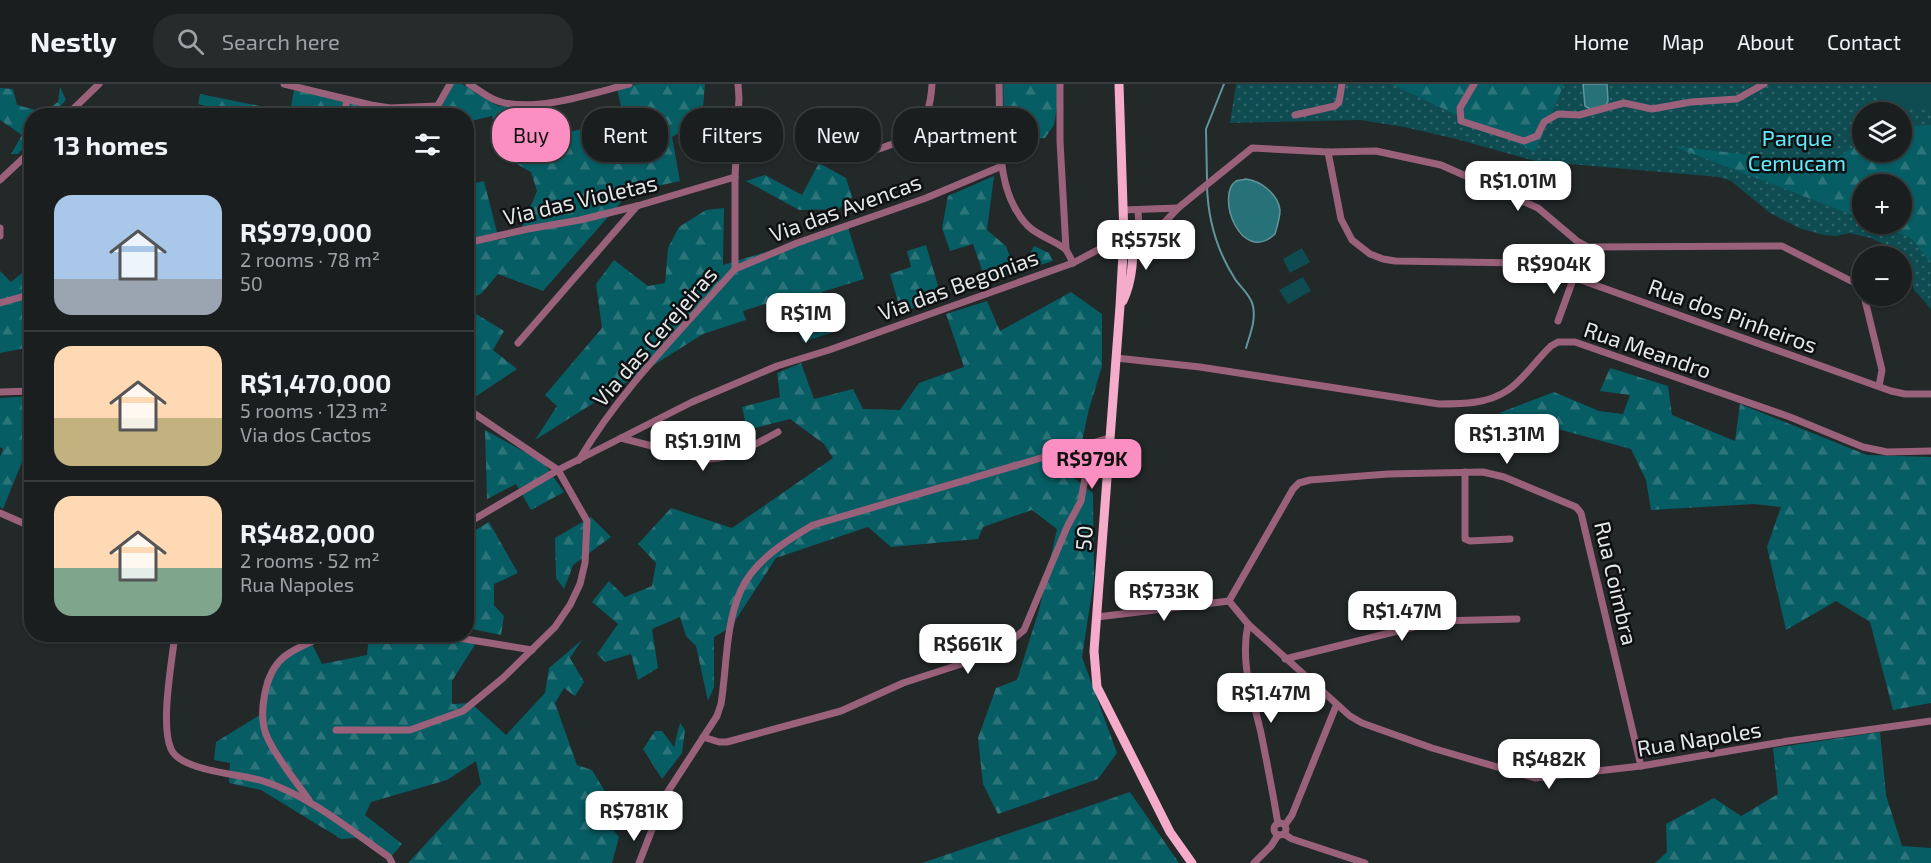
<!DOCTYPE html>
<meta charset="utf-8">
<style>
body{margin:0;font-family:"Exo 2",sans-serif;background:#272b2c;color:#f1f3f6;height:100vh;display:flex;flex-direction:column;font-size:22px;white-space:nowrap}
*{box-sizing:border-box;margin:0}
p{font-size:20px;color:#9fa2a4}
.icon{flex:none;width:33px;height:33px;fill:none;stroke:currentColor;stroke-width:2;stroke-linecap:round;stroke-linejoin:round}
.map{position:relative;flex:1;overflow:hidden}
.drawer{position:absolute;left:24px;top:24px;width:450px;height:534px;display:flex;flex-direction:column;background:#1a1e1f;border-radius:24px;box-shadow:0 2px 4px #0004,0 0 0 2px #383c3d}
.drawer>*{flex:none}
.guide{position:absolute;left:492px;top:24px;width:570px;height:54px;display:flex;gap:12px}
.buttons{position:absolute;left:1852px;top:18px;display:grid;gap:12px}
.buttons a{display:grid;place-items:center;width:60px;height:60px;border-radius:50%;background:#1a1e1f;box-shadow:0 2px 4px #0004,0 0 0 2px #383c3d;font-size:30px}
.price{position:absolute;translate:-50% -51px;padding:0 14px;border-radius:12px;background:#fff;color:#222;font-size:20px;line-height:39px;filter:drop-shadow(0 2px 3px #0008)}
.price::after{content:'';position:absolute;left:50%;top:36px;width:18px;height:14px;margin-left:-9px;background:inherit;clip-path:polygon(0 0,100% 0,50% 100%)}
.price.on{background:#fc8fc1;color:#111}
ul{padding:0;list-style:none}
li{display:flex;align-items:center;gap:18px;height:150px;padding:0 30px}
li+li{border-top:2px solid #383c3d}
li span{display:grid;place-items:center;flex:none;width:168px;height:120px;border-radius:18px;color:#555}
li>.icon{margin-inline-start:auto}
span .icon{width:72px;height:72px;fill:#fffc;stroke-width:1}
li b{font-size:26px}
h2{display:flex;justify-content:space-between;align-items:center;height:72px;padding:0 30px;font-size:26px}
.chip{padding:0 21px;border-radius:24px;background:#1a1e1f;box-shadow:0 2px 4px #0004,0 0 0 2px #383c3d;font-size:21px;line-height:54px}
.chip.on{background:#fc8fc1;color:#111}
header{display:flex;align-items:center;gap:36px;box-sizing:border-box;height:84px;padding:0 30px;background:#1a1e1f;border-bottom:2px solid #383c3d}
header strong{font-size:28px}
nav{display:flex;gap:33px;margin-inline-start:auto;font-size:21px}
.search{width:420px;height:54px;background:#272b2c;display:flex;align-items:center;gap:15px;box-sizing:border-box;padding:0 21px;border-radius:24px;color:#9fa2a4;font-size:22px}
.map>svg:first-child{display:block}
</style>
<header>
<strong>Nestly</strong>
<div class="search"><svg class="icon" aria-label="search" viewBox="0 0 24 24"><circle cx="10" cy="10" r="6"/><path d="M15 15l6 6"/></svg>Search here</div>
<nav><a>Home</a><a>Map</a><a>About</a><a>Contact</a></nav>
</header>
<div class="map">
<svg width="1931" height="779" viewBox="0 0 1931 779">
<defs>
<pattern id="grass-dots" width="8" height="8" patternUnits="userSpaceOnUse" patternTransform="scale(1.5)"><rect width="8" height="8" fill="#0e4c52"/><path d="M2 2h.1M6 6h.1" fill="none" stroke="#31666b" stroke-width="1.8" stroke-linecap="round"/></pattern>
<pattern id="forest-firs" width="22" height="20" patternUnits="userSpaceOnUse" patternTransform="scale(1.5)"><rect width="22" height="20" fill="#075d64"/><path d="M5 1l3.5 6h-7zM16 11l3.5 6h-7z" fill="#2b747a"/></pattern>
</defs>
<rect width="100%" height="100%" fill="#232829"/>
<!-- grass -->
<path fill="url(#grass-dots)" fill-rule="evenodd" d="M1236 0H1931V225L1914 206 1904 174 1895 166 1871 154 1849 149 1837 152 1823 151 1799 144 1770 129 1731 97 1719 93 1535 77 1456 55 1404 43 1360 36 1230 39ZM1863 28H1902V68H1863ZM1863 100H1902V140H1863Z"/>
<!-- forest -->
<g fill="url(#forest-firs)">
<path d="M453 0H462L498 22H547L558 51 624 34 617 5 637 0H705L702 35 672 53 680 97 630 108 543 207 498 190 481 210 470 214 473 228 504 247 493 266 517 285 472 315 466 312 467 101 484 97 499 156 519 150 537 107 531 88 501 71 492 32 467 38 466 32H437Z"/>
<path d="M1003 0H1061L1054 41 1045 54 1022 56 1004 36Z"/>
<path d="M1391 0H1564L1535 68Z"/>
<path d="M60 3 66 16 52 31 32 32 31 55 18 70H11L22 51 0 36V4L13 5 17 21 43 28 58 18Z"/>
<path d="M294 6 380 24 379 31 244 32 198 20 200 10 290 28Z"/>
<path d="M1931 41V179L1911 154 1874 140H1902V100H1863V135L1673 62 1827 80 1863 57V68H1902V43Z"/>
<path d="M819 79 846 94 852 113 839 125 799 126 746 97 765 91 802 111Z"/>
<path d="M994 92 987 146 1006 162 1013 181 1025 178 1034 162 1049 169 1053 177 986 198 973 160 950 167 942 144 948 112Z"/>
<path d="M724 124 723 181 848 143 864 195 822 208 833 248 803 258 787 213 743 227 746 236 703 250 535 356 557 322 545 311 602 244 596 200 614 176 648 202 665 199 668 164 679 143 706 126Z"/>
<path d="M926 161 942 215 901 228 890 190 911 183 907 167Z"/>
<path d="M31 182V279L26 264 0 269V187L11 198Z"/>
<path d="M1071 208 1102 230V282L1089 325 1074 394 1093 409 1094 495 1082 573 1117 669 1098 695 998 730 983 700 978 654 996 604 1017 596 1039 526 1057 445 1032 426 983 443 978 455 891 463 868 443 776 474 731 543 714 553V603L708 617 696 562 686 552 680 533 652 545 658 584 638 596 631 570 605 578 597 570 618 540 592 518 609 497 625 513 652 502 656 479 638 460 671 424 732 444 833 374 824 360 790 335 747 346 742 323 780 313 777 289 801 279 814 315 853 305 863 325 900 326 919 299 964 283 946 230 987 217 1000 247Z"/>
<path d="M1610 284 1668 302 1672 331 1735 357 1740 320 1867 371 1931 373V619L1893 626 1870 538 1836 517 1786 546 1767 463 1781 423 1754 420 1651 426 1646 396 1631 365 1499 329 1554 308 1599 327 1623 330 1630 311 1600 307Z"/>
<path d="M31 312V376L24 373 3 425 0 423V373L3 365 0 363V314Z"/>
<path d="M485 346 543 378 564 408 531 426 516 400 487 415Z"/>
<path d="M591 433 611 453 573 481 564 505 556 494 555 454Z"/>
<path d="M489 438 518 489 494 500V521L504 532 501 551 467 544V444L474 447Z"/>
<path d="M369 551H432L476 559 452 597V620L471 619 506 651 545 609 549 584 582 556 570 574 584 598 575 612 564 604 555 619 577 681 592 686 609 714 610 742 619 753 612 779H408L481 700 476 677 447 696 371 718 365 731 402 760 389 775 356 754 341 755 261 706 229 699 230 679 214 676 216 658 263 629 264 596 281 570 311 558 322 580 367 571Z"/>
<path d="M680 639 685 646 682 669 662 695 643 665 655 647H662L674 663Z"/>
<path d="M1880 648 1886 711 1902 762 1931 764V779H1655L1667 768 1666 740 1714 714 1741 732 1778 710 1773 664Z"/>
<path d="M1130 708 1179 779H922Z"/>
</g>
<!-- garden -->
<g fill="#0e4c52">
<path d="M1931 1V25H1878L1877 2Z"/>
<path d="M1302 164 1310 178 1290 189 1283 175Z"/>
<path d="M1303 193 1311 207 1288 220 1279 206Z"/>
</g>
<!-- water -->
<g fill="#277279" stroke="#60969b" stroke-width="1.5">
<path d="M1583 0H1607L1608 17 1605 23 1592 26 1585 22Z"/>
<path d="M1246 95C1261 97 1278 110 1280 126 1280 134 1277 143 1275 150 1241 182 1215 111 1236 97 1239 96 1243 96 1246 95Z"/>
</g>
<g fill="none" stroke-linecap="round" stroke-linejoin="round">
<!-- stream -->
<g stroke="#60969b" stroke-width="2">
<path d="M1207 96 1206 45 1224 0"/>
<path d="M1207 102C1208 135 1217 167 1235 195 1241 204 1251 211 1253 222 1256 237 1250 250 1246 264"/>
</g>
<!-- minor -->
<g stroke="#9a617a" stroke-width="7">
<path d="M284 0 371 21 390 24 437 22"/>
<path d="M469 0C479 6 490 16 501 18 537 28 593 9 629 0"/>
<path d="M999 0C1001 46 993 106 1028 142 1038 152 1060 159 1066 166 1069 170 1071 175 1073 179"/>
<path d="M1060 0V57L1066 165"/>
<path d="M1474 0 1460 24 1461 37 1524 57 1537 52 1544 38 1558 30 1579 31 1624 19 1652 25 1691 18 1737 15 1764 0"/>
<path d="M1295 31 1335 22 1339 18 1342 0"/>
<path d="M66 32 99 0"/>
<path d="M344 32 347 16"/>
<path d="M432 32 450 0"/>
<path d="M1328 68 1341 135 1352 156 1370 170 1383 175 1395 177 1522 179 1539 181 1891 307 1905 310H1931"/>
<path d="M861 71C906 55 929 54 932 0"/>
<path d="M0 96 32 66"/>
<path d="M1123 126 1178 124"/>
<path d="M1138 126 1139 144"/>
<path d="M1151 143 1164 139 1178 124 1252 64 1328 68 1376 67 1441 81 1538 124 1577 157 1588 163 1782 162 1855 199 1863 208"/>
<path d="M0 144V152"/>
<path d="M466 159 528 145 580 136 637 122 735 93"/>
<path d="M735 185 797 159 926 114 1002 82"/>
<path d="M1864 212 1882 286 1879 302"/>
<path d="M0 219 32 210"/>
<path d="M1558 237 1574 193"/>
<path d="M518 259 637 122"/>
<path d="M1116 274 1200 283 1439 320C1462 320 1488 320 1508 306 1524 295 1536 276 1551 262L1558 258H1575L1790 333 1863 363 1887 368 1931 367"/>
<path d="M0 308 32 307"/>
<path d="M621 354 702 375C733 376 751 362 778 348"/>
<path d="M579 376C621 305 681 246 735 185V93L739 14 738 0"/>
<path d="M1465 388V455L1470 457 1510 455"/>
<path d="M0 429 32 443"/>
<path d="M466 440 558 386 692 318 777 282 829 266 1073 179 1124 152"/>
<path d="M1229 517 1248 540 1350 632 1362 639 1432 664 1535 694 1641 682 1788 657 1931 637"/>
<path d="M1229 517 1293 405 1299 399 1310 396 1388 390 1483 388 1504 393 1576 423 1581 429 1641 682"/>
<path d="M1097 533 1229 517"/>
<path d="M1248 540C1240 580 1252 610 1261 649 1267 679 1273 709 1278 740"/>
<path d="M175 550C172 577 160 641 171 665 180 687 241 690 263 697 310 712 349 745 389 773L392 779"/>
<path d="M435 550 532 566"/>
<path d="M1285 575 1438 537 1517 535"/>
<path d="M336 646H410L463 627 503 594 555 543 570 521 580 500 585 479 587 437 558 386 466 324"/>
<path d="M703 653 719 658H727L841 627 903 599 998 568 1024 546 1067 443 1081 417 1085 394 1084 362"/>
<path d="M309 716C295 696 278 676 268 655 257 633 264 589 284 573 296 563 314 557 329 550"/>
<circle cx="1280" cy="745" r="6"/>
<path d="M1285 741 1292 731 1336 622"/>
<path d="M1284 750 1292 755 1365 779"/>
<path d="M639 779 665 712 717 632 721 620C727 583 725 541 741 506 755 476 786 457 813 441L1109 354"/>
<path d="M1254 779 1271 762 1278 751"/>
</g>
<!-- major -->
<g stroke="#f4acca" stroke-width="9">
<path d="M1119 0 1124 152 1120 222 1094 567 1097 603 1170 748 1192 779"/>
<path d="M1123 217C1134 193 1133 170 1133 144"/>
</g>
</g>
<g text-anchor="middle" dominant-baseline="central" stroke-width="5" stroke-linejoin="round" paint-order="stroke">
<!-- park labels -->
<g font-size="22" fill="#60ebfa" stroke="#0e1011">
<text x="1797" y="53">Parque<tspan x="1797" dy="25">Cemucam</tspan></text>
</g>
<!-- street labels -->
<g font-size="22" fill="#e5e9e9" stroke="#0e1011">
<text transform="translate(580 115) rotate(-13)">Via das Violetas</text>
<text transform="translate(845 123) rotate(-20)">Via das Avencas</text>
<text transform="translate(958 200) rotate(-20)">Via das Begonias</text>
<text transform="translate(1733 231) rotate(20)">Rua dos Pinheiros</text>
<text transform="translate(654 252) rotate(-49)">Via das Cerejeiras</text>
<text transform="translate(1648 265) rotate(19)">Rua Meandro</text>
<text transform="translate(1083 454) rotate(-86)">50</text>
<text transform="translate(1617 499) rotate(77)">Rua Coimbra</text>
<text transform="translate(1699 654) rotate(-9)">Rua Napoles</text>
</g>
</g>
</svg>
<div class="buttons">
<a><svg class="icon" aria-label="layers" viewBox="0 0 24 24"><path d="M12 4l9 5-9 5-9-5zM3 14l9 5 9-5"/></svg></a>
<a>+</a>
<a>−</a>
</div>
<b class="price" style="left:1518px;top:128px">R$1.01M</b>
<b class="price" style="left:1146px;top:187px">R$575K</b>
<b class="price" style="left:1554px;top:211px">R$904K</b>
<b class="price" style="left:806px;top:260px">R$1M</b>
<b class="price" style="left:1507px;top:381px">R$1.31M</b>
<b class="price" style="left:703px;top:388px">R$1.91M</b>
<b class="price on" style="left:1092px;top:406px">R$979K</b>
<b class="price" style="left:1164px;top:538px">R$733K</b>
<b class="price" style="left:1402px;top:558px">R$1.47M</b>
<b class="price" style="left:968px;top:591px">R$661K</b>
<b class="price" style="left:1271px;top:640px">R$1.47M</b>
<b class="price" style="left:1549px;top:706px">R$482K</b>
<b class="price" style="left:634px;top:758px">R$781K</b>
<div class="guide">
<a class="chip on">Buy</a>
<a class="chip">Rent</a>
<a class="chip">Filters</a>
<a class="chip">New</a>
<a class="chip">Apartment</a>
</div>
<section class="drawer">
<h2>13 homes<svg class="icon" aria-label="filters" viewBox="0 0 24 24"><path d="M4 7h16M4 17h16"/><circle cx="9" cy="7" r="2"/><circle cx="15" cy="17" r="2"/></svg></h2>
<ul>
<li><span style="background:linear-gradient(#a9c7e8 70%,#9aa5b1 0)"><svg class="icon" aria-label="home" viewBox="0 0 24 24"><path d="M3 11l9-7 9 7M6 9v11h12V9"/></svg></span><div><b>R$979,000</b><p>2 rooms · 78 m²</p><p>50</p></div></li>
<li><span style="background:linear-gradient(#ffd9b3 60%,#c2b280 0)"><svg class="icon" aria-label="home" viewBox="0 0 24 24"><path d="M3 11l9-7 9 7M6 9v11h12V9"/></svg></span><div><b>R$1,470,000</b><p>5 rooms · 123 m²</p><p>Via dos Cactos</p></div></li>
<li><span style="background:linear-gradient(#ffd9b3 60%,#7fa58c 0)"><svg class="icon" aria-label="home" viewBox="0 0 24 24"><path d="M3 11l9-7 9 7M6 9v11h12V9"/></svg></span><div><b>R$482,000</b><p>2 rooms · 52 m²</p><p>Rua Napoles</p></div></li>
</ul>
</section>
</div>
